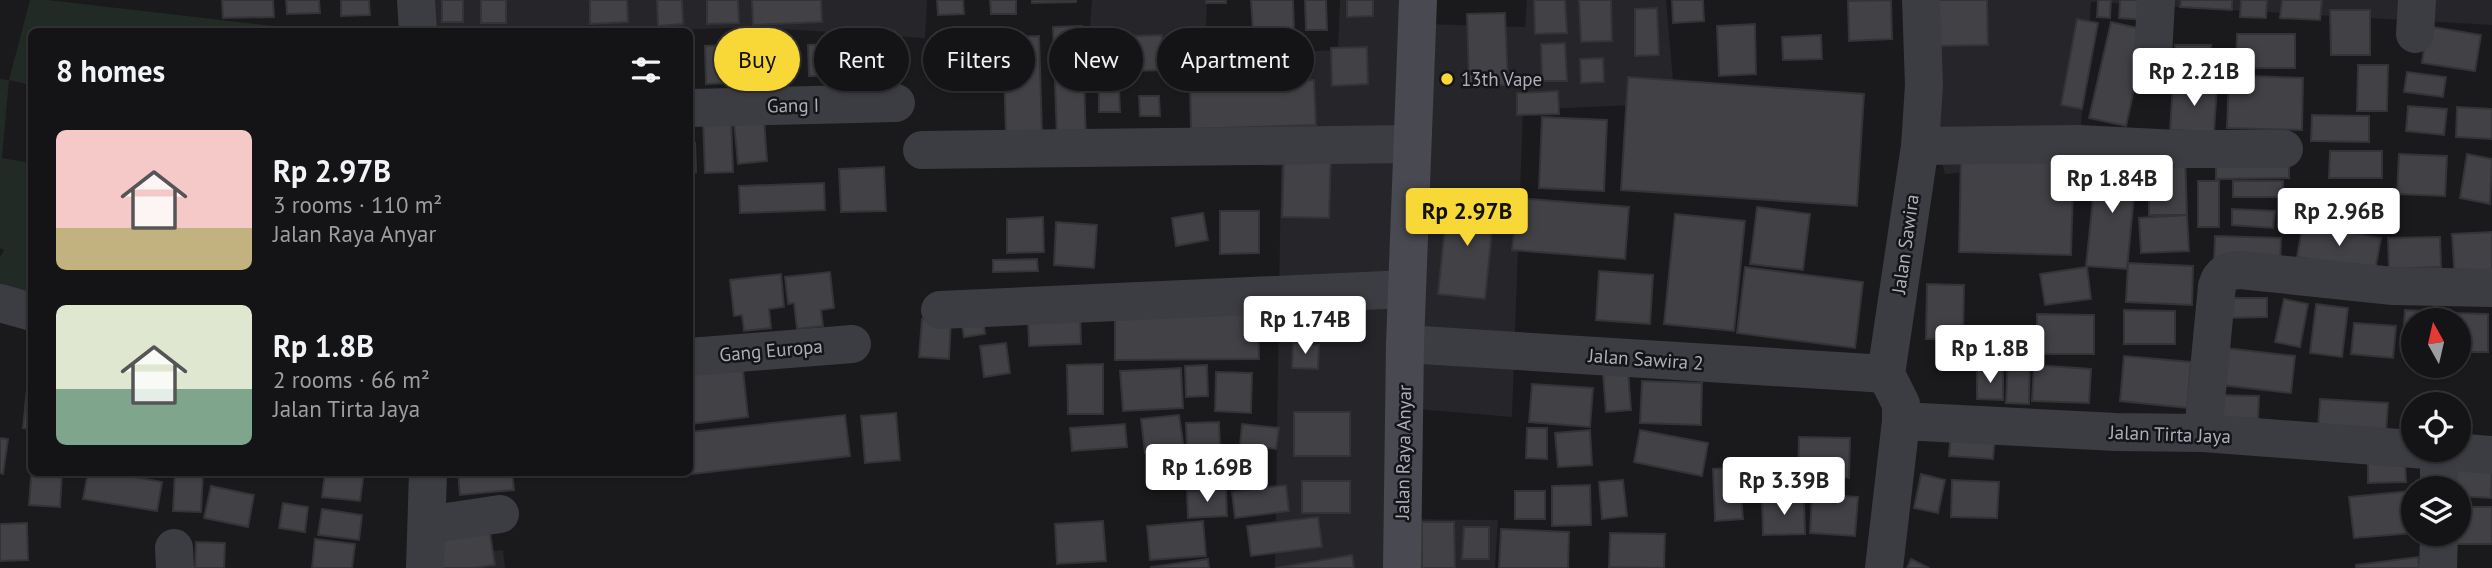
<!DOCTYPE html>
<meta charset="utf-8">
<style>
body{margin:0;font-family:"PT Sans",sans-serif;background:#1d1c1e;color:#f1f3f6;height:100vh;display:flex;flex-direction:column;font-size:26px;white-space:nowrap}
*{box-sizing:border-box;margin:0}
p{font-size:23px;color:#9d9ea0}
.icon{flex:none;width:38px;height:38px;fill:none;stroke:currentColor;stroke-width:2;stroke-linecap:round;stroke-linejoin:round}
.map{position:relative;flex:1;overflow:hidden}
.panel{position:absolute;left:28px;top:28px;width:665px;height:448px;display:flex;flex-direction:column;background:#141315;border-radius:10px;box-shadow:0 2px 5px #0004,0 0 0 2px #333234}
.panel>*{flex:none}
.banner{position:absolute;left:714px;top:28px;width:665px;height:63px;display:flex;gap:14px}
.needle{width:46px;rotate:352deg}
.controls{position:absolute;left:2401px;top:308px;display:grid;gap:14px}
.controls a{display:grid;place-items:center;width:70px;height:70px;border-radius:50%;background:#141315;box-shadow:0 2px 5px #0004,0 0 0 2px #333234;font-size:35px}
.price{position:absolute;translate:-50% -60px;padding:0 16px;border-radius:7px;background:#fff;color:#222;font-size:23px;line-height:46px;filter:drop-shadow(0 2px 4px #0008)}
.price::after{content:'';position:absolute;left:50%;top:42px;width:21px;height:16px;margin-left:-10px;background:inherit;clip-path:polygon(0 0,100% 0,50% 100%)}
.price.active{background:#f7d836;color:#111}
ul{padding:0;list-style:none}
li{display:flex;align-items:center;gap:21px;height:175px;padding:0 28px}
li span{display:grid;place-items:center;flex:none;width:196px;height:140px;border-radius:10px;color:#555}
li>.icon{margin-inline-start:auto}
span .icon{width:84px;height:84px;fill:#fffc;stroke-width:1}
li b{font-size:30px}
h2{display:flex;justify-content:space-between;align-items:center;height:84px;padding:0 28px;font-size:30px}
.tag{padding:0 24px;border-radius:32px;background:#141315;box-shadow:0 2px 5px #0004,0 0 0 2px #333234;font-size:24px;line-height:63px}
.tag.active{background:#f7d836;color:#111}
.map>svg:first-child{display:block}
</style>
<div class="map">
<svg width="2492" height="568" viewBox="0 0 2492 568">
<rect width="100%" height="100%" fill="#1a191c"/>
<!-- built -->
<g fill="#262529">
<path d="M417 0H927L925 38 749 27 632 32 418 31Z"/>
<path d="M1092 0H1207L1205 56 1338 50 1340 0H1424V24L1525 27 1527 0H1666L1675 103 1523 110 1512 417 1405 408 1400 519 1498 520 1495 568H1275L1281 166 1193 163 1204 57 1088 50Z"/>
<path d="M1920 0H2492V25L2091 2 2078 163 1945 174 1923 97Z"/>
<path d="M503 550 505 568H447V557Z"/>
</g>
<!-- green -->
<path fill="#212a24" d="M30 0H48L318 31 32 32 31 85 9 80 2 158 31 163V315L0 307V257L4 250 0 248V79L9 80Z"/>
<!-- building -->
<g fill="#414146" stroke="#343338" stroke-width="2">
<path d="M222 0H273L274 17 223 18Z"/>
<path d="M286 0H319L320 13 287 14Z"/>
<path d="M341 0H369L370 15 341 16Z"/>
<rect x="442" y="0" width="21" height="22"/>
<rect x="481" y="0" width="25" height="23"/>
<path d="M590 0H627L628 22 590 24Z"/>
<path d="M657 0H682L683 24 658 26Z"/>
<path d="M707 0H738L739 23 707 24Z"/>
<path d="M752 0H821L822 22 753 25Z"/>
<path d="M937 0H963L964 14 938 15Z"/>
<path d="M990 0H1016V14H991Z"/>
<path d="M1032 0H1076V2L1032 3Z"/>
<rect x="1206" y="0" width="20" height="3"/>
<path d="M1251 0H1293L1294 30 1253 32Z"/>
<path d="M1305 0H1326L1327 30H1306Z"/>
<path d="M1347 0H1373V16L1347 17Z"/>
<path d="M1534 0H1565L1567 33 1535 34Z"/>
<path d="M1579 0H1611L1612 41 1581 42Z"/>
<path d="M1672 0H1703L1704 21 1673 23Z"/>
<path d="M1891 0 1892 39 1849 41 1848 1Z"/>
<path d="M1937 0H1987L1988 45 1939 46Z"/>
<path d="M2098 0H2111L2110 18 2097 17Z"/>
<path d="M2120 0H2147L2146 20 2119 18Z"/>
<path d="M2181 0H2232V10L2180 7Z"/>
<path d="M2241 0H2267L2266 18 2240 17Z"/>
<path d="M2282 0H2322L2320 20 2280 18Z"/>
<path d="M1657 8 1659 55 1635 56V9Z"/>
<path d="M2330 10H2370V55H2331Z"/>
<path d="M1505 13 1508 85 1469 86 1467 14Z"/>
<path d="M2077 19 2098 23 2082 109 2061 105Z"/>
<path d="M2111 22 2147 30 2126 126 2089 118Z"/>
<path d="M1755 24 1756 74 1719 76 1717 26Z"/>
<path d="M1082 26 1086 139H1057L1053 27Z"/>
<path d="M2427 26 2481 35 2475 71 2422 63Z"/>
<path d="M895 31 896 77 850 79 848 33Z"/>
<path d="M2237 34H2295V68H2236Z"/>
<path d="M1162 35 1163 70 1132 71 1131 36Z"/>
<path d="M1821 35 1822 59 1783 60 1782 37Z"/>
<path d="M1039 36 1042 134 1006 135 1003 37Z"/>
<path d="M1565 43 1567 81H1542L1541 44Z"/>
<path d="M748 44 749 82 706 84 705 46Z"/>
<path d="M827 44 828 76H809L808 45Z"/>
<path d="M1310 44 1311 68 1239 70 1238 47Z"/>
<path d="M786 45 788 90 769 91 767 46Z"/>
<path d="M2175 45H2211V78L2175 77Z"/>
<path d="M1367 47 1368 84 1332 86 1331 48Z"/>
<path d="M1603 58 1604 82 1581 83 1580 59Z"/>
<path d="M2358 65H2388L2387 111H2357Z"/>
<path d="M2407 72 2446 77 2443 97 2404 92Z"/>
<path d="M2229 75 2303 78 2302 130 2227 128Z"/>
<path d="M1628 77 1864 94 1857 206 1621 190Z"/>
<path d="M1314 80 1316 125 1191 129 1190 84Z"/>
<path d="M2173 84 2217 86 2214 132 2170 130Z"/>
<path d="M1119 88 1120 112H1099V89Z"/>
<path d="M32 91V132L29 131Z"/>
<path d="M1558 91 1559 114 1517 115V93Z"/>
<path d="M1139 96H1159L1160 116H1140Z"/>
<path d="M2408 106 2447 109 2444 135 2406 131Z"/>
<path d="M2457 107 2492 109V139L2456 137Z"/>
<path d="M2312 115 2369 116V142L2311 141Z"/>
<path d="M731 117 733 172 705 173 703 118Z"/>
<path d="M1542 117 1607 120 1604 191 1539 188Z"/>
<path d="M764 120 767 161 738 164 734 123Z"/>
<path d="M690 143H695L696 172H690Z"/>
<path d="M1284 149 1331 150 1329 218 1282 217Z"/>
<path d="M1961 151 2074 154 2071 255 1959 252Z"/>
<path d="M2330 151H2382V178H2329Z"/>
<path d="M2289 153V178L2216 179V154Z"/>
<path d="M2399 154 2447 156 2445 196 2397 194Z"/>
<path d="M2467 154 2492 159 2490 204 2460 198Z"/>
<path d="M2149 155H2185L2187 215H2149Z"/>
<path d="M2097 160 2137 164 2127 269 2086 266Z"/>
<path d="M884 167 886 211 841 212 839 169Z"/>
<rect x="2198" y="181" width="21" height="46"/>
<rect x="2233" y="181" width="50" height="16"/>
<path d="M824 183 825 210 740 213 739 186Z"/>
<path d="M1448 197 1495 202 1485 299 1438 294Z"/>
<path d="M1517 198 1629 207 1625 259 1512 250Z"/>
<path d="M1757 207 1810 214 1803 270 1750 264Z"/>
<path d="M2232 209 2275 211 2273 228 2232 225Z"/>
<path d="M1220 211H1259V253L1220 254Z"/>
<path d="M1203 213 1208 240 1176 246 1172 218Z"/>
<path d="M1675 214 1745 221 1734 331 1664 324Z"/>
<path d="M2187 215 2189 251 2141 253 2139 218Z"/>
<path d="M1043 217 1044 252 1007 253V219Z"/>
<path d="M1056 222 1097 225 1094 268 1054 265Z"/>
<path d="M2303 224 2381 238 2375 271 2297 257Z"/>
<path d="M2492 232V280L2455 282 2452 234Z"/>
<path d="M2215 236 2281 238 2280 264 2214 262Z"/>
<path d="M2440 237 2441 267 2389 269 2388 238Z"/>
<path d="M1037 259 1038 271 993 272V260Z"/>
<path d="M2128 263 2193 266 2192 305 2126 302Z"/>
<path d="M1745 267 1863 282 1855 348 1737 333Z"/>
<path d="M2087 267 2091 299 2045 305 2040 274Z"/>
<path d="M1599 271 1653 275 1650 324 1596 320Z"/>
<path d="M830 272 834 308 821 310 823 326 797 329 794 303 788 304 785 277Z"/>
<path d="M781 274 784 307 769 309 771 328 744 331 742 315 734 316 730 280Z"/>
<path d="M1927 284 1964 285 1963 339H1926Z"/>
<path d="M2230 298H2267V317L2230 318Z"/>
<path d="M2284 299 2308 304 2300 347 2275 342Z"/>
<path d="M2316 304 2348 308 2342 357 2310 353Z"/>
<path d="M2124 310 2175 311V344H2124Z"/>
<path d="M2405 310 2445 312 2444 320H2413V353H2402Z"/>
<path d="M1293 311 1320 312 1319 336 1292 335Z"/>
<path d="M1258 312 1259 359 1115 360V313Z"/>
<path d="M1080 313 1081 344 1029 346 1028 315Z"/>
<path d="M2451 313 2488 314V352H2459V320H2450Z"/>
<path d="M2037 314 2094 315V354H2037Z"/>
<path d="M983 316 985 334 964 337 961 319Z"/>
<path d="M922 319 951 320 949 359 919 357Z"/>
<path d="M2354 323 2396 326 2393 358 2351 354Z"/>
<path d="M1006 343 1010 373 984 377 980 346Z"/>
<path d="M1293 343 1319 345 1318 369 1292 368Z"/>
<path d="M2225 348 2295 356 2291 393 2221 385Z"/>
<path d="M31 350H32V429L23 428Z"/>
<path d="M2008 356 2030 357 2029 404 2006 403Z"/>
<path d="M2124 356 2191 362 2187 408 2120 401Z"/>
<path d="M742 361 748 417 690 424V367Z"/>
<path d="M1103 364V414H1068L1067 365Z"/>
<path d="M1207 365 1208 396 1186 397 1185 366Z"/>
<path d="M2034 365 2091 369 2089 403 2032 401Z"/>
<path d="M1181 368 1183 408 1123 411 1120 371Z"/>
<path d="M1977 369 2003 370V400L1977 399Z"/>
<path d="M1628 371 1631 410 1606 412 1603 373Z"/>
<path d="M1216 372 1252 373 1251 413 1215 411Z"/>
<path d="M1642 381 1702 383 1701 425 1640 423Z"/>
<path d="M1532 384 1593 388 1590 427 1529 422Z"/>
<path d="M2218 395 2259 396 2258 419 2218 417Z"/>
<path d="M2320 399 2388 403 2386 432 2318 428Z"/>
<rect x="1294" y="412" width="56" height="44"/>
<path d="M896 413 900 460 865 463 861 416Z"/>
<path d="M845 415 850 456 675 476 674 472H690V432Z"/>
<path d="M1179 415 1184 449 1145 453 1141 419Z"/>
<path d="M1219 422 1220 447H1187L1186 423Z"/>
<path d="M1125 424 1127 447 1072 451 1070 428Z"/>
<path d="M1242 424 1279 428 1276 449 1240 445Z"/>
<path d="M1527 428H1547V459L1526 458Z"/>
<path d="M1590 430 1592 465 1558 467 1555 433Z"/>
<path d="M1640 430 1708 443 1702 476 1634 462Z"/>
<path d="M1951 432 1995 435 1993 459 1949 456Z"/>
<path d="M1799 437 1850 438 1849 478 1798 476Z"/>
<path d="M0 438 8 439 3 474 0 473Z"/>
<path d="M1219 451H1254L1253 483 1219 482Z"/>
<path d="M2368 458H2405L2406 482 2368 483Z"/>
<path d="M2450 463 2492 465 2491 498 2459 496V488H2449Z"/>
<path d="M32 465V472H62L60 507 29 505Z"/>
<path d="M1739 467 1743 519 1715 521 1713 469Z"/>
<path d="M88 472H109L162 482 157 511 83 499Z"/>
<path d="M175 472H203L201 512 173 511Z"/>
<path d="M325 472H364L360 501 322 497Z"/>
<path d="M458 472H512L514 490 460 495Z"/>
<path d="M1921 474 1945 480 1938 513 1914 508Z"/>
<path d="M1623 480 1627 516 1602 519 1599 482Z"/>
<path d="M1952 480 1999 482 1997 518 1951 517Z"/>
<rect x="1302" y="481" width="48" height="32"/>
<path d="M1286 485 1289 511 1235 518 1232 492Z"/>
<path d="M1590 485 1591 525 1552 526V486Z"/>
<path d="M211 486 254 495 248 527 204 518Z"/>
<path d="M1226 490 1227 516 1188 518 1187 491Z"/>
<rect x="1515" y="491" width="30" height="28"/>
<path d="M2410 491 2413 533 2354 538 2349 497Z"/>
<path d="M1812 494 1858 497 1855 536 1810 533Z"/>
<path d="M1804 499 1805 534 1763 535 1762 501Z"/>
<path d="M283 503 308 507 305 532 279 528Z"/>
<path d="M2459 507H2492V544H2451V534H2459Z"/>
<path d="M322 509 362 515 359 540 318 535Z"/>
<path d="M1318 517 1322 547 1251 556 1247 526Z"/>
<path d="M1103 521 1106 561 1057 564 1055 524Z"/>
<path d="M1203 521 1206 556 1150 560 1147 526Z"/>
<path d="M1422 522H1454L1455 568H1422Z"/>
<path d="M27 523 28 560 0 561V524Z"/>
<path d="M489 527 495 565 474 568H439L434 536Z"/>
<path d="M1464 527H1489V559H1462Z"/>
<path d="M1501 529 1569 532 1568 568H1499Z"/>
<path d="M1610 533 1665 534 1664 568 1609 567Z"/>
<path d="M315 539 355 544 352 568H312Z"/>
<path d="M196 542 225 543 224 568H195Z"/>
<path d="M1352 555 1354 568H1275Z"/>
<path d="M2418 557 2419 568H2356V565Z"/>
<path d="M1208 559 1209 568H1151V567Z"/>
<path d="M1911 559 1929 568H1907Z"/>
</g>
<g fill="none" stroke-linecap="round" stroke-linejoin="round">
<!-- street -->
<g stroke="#3c3c43" stroke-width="38">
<path d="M416 0 418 32"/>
<path d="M2415 34 2417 0"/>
<path d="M2153 57 2156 0"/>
<path d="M690 108 896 103"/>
<path d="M1920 146 2079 144 2178 149H2284"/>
<path d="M922 150 1411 144"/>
<path d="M0 303 32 312"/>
<path d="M940 310 1407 289"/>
<path d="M1405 344 1886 374"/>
<path d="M690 357 852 344"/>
<path d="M1901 421 2116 432 2203 433 2492 455"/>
<path d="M2203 433 2217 286C2221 273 2227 271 2240 270L2393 286 2492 288"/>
<path d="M2439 488V452"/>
<path d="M427 525 500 514"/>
<path d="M174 548 175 568"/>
<path d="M425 568 428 472"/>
<path d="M1884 568 1901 421V404L1886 374 1920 146 1924 85 1921 0"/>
<path d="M2438 568 2439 534"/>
</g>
<!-- secondary -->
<path stroke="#484951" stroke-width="38" d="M1402 568 1405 344 1418 0"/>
</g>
<!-- markers -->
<circle fill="#f7d836" stroke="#151417" stroke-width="2.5" cx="1447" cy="79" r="7"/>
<g text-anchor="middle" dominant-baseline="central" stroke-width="5" stroke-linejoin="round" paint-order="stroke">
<!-- poi labels -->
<g font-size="19" fill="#acaebc" stroke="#151417" text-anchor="start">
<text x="1461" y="79">13th Vape</text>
</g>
<!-- street labels -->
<g font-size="19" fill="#acaebc" stroke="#151417">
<text transform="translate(793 105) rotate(-1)">Gang I</text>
<text transform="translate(1905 244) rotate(-82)">Jalan Sawira</text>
<text transform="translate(771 350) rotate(-5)">Gang Europa</text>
<text transform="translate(1646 359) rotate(4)">Jalan Sawira 2</text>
<text transform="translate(2170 434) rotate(2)">Jalan Tirta Jaya</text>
<text transform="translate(1403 452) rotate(-89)">Jalan Raya Anyar</text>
</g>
</g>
</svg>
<div class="controls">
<a><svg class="needle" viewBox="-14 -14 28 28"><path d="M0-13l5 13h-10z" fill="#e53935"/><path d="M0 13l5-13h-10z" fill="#9d9ea0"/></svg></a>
<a><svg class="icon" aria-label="locate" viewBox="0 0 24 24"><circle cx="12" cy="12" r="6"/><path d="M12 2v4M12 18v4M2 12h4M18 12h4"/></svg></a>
<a><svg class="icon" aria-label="layers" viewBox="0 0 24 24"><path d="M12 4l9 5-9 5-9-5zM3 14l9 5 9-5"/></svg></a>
</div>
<b class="price" style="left:2194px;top:108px">Rp 2.21B</b>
<b class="price" style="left:2112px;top:215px">Rp 1.84B</b>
<b class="price active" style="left:1467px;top:248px">Rp 2.97B</b>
<b class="price" style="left:2339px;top:248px">Rp 2.96B</b>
<b class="price" style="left:1305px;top:356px">Rp 1.74B</b>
<b class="price" style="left:1990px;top:385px">Rp 1.8B</b>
<b class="price" style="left:1207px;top:504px">Rp 1.69B</b>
<b class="price" style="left:1784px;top:517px">Rp 3.39B</b>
<div class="banner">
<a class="tag active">Buy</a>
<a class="tag">Rent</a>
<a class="tag">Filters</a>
<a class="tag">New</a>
<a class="tag">Apartment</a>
</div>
<section class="panel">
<h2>8 homes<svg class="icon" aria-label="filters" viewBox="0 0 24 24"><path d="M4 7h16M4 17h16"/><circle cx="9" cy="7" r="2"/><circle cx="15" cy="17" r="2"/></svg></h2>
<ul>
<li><span style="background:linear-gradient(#f6c9c9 70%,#c2b280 0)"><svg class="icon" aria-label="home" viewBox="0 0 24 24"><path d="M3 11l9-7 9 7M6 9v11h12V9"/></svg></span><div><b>Rp 2.97B</b><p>3 rooms · 110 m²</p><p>Jalan Raya Anyar</p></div></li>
<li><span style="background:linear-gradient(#dfe7d0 60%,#7fa58c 0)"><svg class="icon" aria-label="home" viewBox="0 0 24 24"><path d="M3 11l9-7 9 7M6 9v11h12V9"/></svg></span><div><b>Rp 1.8B</b><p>2 rooms · 66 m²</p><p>Jalan Tirta Jaya</p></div></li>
</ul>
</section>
</div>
